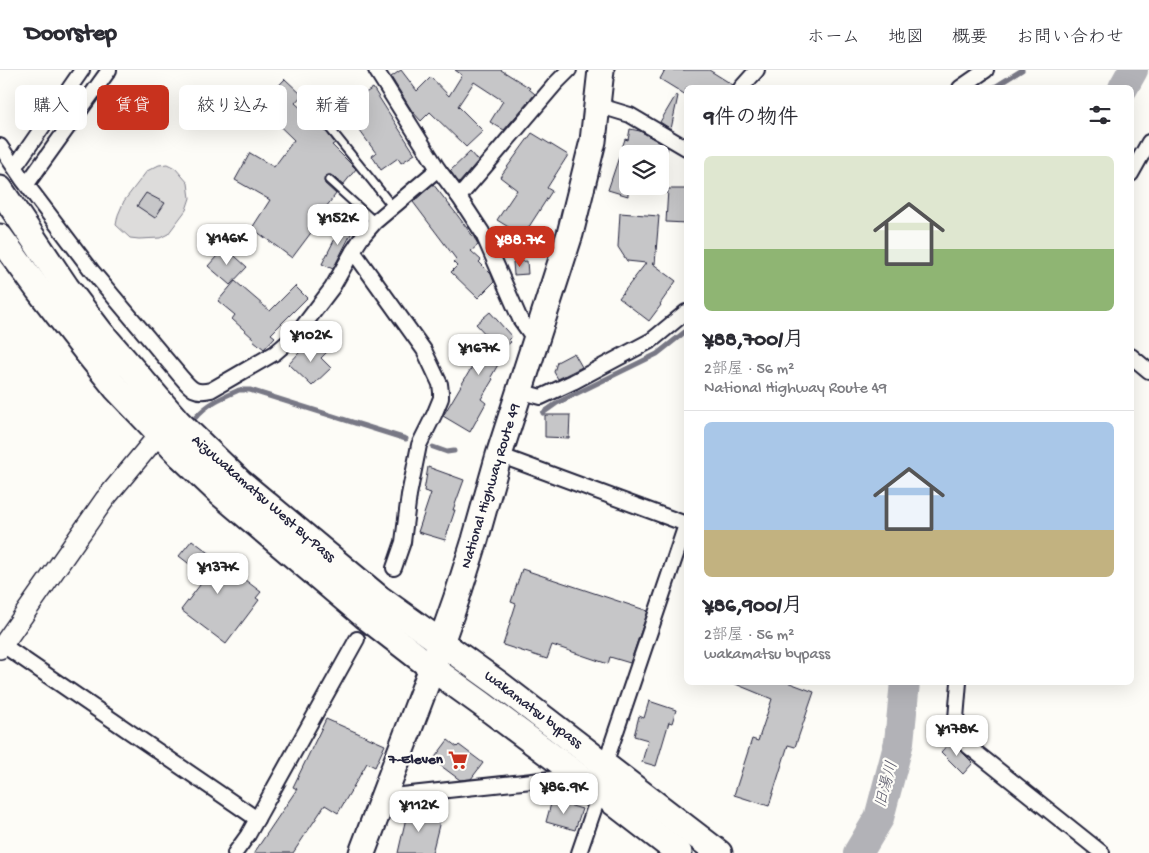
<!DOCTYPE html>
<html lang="ja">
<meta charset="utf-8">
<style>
body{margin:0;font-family:"Gochi Hand","Klee One",sans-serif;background:#f2f2f3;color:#2b2b33;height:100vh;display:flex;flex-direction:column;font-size:19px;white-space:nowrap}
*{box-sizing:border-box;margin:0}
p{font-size:16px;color:#7c7c81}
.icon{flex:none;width:28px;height:28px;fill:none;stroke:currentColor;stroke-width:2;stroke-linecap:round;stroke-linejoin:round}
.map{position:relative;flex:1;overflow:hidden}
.panel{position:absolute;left:684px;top:15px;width:450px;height:600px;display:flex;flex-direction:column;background:#fff;border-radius:8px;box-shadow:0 5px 20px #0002}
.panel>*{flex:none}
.top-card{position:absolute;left:15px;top:15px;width:475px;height:45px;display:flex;gap:10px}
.controls{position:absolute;left:619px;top:75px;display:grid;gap:10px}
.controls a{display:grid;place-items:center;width:50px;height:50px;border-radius:8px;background:#fff;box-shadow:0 5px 20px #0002;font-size:25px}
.price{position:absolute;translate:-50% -42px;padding:0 11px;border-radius:10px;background:#fff;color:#222;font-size:16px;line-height:32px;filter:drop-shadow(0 1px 2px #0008)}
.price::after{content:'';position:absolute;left:50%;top:30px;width:15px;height:11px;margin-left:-8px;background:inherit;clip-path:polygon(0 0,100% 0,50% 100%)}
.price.selected{background:#c8321e;color:#fff}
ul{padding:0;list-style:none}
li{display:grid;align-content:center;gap:10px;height:265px;padding:0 20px}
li+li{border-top:1px solid #e1e1e2}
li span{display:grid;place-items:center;height:155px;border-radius:8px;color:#555}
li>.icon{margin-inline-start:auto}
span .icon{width:90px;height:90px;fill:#fffc;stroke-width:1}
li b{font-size:21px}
h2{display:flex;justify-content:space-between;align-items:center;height:60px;padding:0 20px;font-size:21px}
.tag{padding:0 18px;border-radius:8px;background:#fff;box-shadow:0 5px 20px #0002;font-size:18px;line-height:45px}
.tag.selected{background:#c8321e;color:#fff}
header{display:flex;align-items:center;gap:30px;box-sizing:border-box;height:70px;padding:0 25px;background:#fff;border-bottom:1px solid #e1e1e2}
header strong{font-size:24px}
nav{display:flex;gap:28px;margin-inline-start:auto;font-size:18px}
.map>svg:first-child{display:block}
</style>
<header>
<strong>Doorstep</strong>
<nav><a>ホーム</a><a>地図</a><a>概要</a><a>お問い合わせ</a></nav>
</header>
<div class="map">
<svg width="1149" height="783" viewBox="0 0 1149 783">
<rect width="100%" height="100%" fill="#fdfcf7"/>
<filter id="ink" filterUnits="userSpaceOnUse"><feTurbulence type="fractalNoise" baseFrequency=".02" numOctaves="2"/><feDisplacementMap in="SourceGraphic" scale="10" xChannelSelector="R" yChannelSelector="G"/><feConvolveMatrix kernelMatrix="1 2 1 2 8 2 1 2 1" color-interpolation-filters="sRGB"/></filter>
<g filter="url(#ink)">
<!-- green -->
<path fill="#dddcdb" stroke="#807f8b" d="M167 94 175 98 188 113 190 128 186 140 168 164 160 168 139 169 130 168 116 155 118 145 124 131 137 114 147 101 159 95Z"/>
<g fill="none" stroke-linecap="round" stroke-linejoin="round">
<!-- stream -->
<g stroke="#787885" stroke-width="5">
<path d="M1127 0 1131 3"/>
<path d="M993 18 1022 0"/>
<path d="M543 343 557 333 657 284 686 261"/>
<path d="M196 347C208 333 223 327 239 320H250L406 369"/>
<path d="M433 377 447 382 454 381"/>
</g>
<!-- river -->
<g stroke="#b2b2b7" stroke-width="30">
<path d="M1123 18 1133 0"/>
<path d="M858 783 879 748 899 672 905 612"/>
</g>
</g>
<!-- building -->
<g fill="#c6c6c8" stroke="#22223b">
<path d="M401 0 417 21 431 7 449 26 462 5 455 0H501L530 18 529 19 535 24 504 60 490 52 503 31 474 12 458 36 483 61 466 77 430 42 421 51 412 41 391 7Z"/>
<path d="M665 0H709L733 15 732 18H686V25L660 9Z"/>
<path d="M285 9 302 25 295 33 325 60 335 73 332 75 356 99 343 115 331 105H328L325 107 324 111 325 114 336 124 310 158 313 160 292 188 252 158 270 130 235 110 250 83 274 97 294 70 263 40 265 38 261 34Z"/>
<path d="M373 18 415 84 401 93 398 88 381 100 372 86 376 83 357 57 353 60 340 40Z"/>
<path d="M676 25 678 26 671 59 660 52Z"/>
<path d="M630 59 640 61 668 77 666 84H628V126L608 120 625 69 628 70Z"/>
<path d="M532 63 568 85 547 118 552 121 523 166 497 150 517 120 500 107Z"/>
<path d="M470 82 478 91 459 113 450 101Z"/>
<path d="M433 114 458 146 477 172 478 175 471 181 481 190 479 192 491 204 494 212 478 228 451 202 457 196 453 192 456 189 413 132Z"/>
<path d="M668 119H686V153L666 152Z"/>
<path d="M146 123 165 133 155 148 137 136Z"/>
<path d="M620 143 659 146 655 194 652 193 676 211 660 234 661 235 649 251 619 228 646 193 627 191 618 177Z"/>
<path d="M343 153 354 158 333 199 322 194Z"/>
<path d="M225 177 247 197 230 215 208 196Z"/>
<path d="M527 191 528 204 514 205 513 192Z"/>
<path d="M235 211 270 241 295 216 307 228 271 264 275 267 264 279 253 270 254 269 232 249 235 245 218 231Z"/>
<path d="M490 242 512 267 509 270 511 272 493 287 500 291 491 307 493 309 481 329 486 333 470 362 443 346 489 268 476 254Z"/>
<path d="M317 272 327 282 321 288 331 298 312 316 289 294 307 274 311 278Z"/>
<path d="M574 283 582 297 558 309 554 302 557 292Z"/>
<path d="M545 345H570L569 368 545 367Z"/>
<path d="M428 397 464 410 453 440H455L445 470 418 462 431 423 424 421Z"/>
<path d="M192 470 261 522 256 528 259 530 226 574 181 540 206 507 179 486Z"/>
<path d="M522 499 648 541 630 593 610 587 608 594 552 575 547 589 503 575 516 534 511 532Z"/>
<path d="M787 612 814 622 795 677 788 675 769 736 734 725 752 669 758 671 772 629 733 613Z"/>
<path d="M649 631 676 640 672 653 669 652 656 696 642 692 648 670 634 666 639 646 644 648Z"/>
<path d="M326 649 385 675 375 697 367 693 338 743 325 735 293 783H254L297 719 293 717Z"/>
<path d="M448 670 457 677 459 675 483 693 471 709 460 710 433 690Z"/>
<path d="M951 671 973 693 963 704 941 682Z"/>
<path d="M552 730 582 739 575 760 546 752Z"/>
<path d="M408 739 441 747 432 783H398Z"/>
</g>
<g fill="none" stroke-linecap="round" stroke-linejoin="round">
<defs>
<g id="lane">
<path d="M307 30 393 137"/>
<path d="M329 110 375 152"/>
</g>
<g id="street">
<path d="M376 0 438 99 459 127 482 162 520 249 535 270"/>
<path d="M741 18 757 0"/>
<path d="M960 18 986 0"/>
<path d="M597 35 630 45 686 78"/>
<path d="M0 76 23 110 92 201 181 307C191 319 195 324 211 320L275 283 297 264 332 218 353 181 362 167 375 152 438 99"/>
<path d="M19 91 82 0"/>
<path d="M1131 104 1149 72"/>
<path d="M27 114 109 0"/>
<path d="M459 127 556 13 569 0"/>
<path d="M353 181 424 280 440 314 441 322V328L434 345 419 375 409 425 403 472 394 498"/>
<path d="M1131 286 1149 301"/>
<path d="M519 321 541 327 573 312 652 270 686 242"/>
<path d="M499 385 686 454"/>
<path d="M0 573 257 749"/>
<path d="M959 612 955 661 963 672 1102 783"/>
<path d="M605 694 686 455"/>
<path d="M383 727 578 706"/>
<path d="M235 783 248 765 357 569"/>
<path d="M579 783 600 722"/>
</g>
<path id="secondary" d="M0 579 105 429 160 363"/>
<g id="highway">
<path d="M0 119 66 217 101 263 178 352 240 412 379 528 499 614 719 783"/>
<path d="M0 167 38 219 87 282 116 318 181 386 221 424 365 546 432 598 482 634 600 722 679 783"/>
<path d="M362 783 432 598 457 527 475 470 499 385 570 164 593 71 601 0"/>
</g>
</defs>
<!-- lane casing -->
<use href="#lane" stroke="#22223b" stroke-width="11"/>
<!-- street casing -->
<use href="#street" stroke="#22223b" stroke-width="18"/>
<!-- secondary casing -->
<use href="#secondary" stroke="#22223b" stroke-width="22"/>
<!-- highway casing -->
<use href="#highway" stroke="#22223b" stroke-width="29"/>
<!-- lane -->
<use href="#lane" stroke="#fdfcf7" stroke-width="7"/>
<!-- street -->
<use href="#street" stroke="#fdfcf7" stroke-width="14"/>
<!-- secondary -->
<use href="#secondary" stroke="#fdfcf7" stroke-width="19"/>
<!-- highway -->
<use href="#highway" stroke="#fdfcf7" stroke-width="25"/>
</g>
</g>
<!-- icons -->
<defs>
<symbol id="supermarket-bare" viewBox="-9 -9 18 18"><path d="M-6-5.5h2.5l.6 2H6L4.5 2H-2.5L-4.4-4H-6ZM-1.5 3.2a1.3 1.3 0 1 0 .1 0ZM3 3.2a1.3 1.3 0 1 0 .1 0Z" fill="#c8321e" stroke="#fdfcf7" stroke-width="2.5" paint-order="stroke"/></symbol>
</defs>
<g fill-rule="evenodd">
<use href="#supermarket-bare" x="444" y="676" width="28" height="28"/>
</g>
<g text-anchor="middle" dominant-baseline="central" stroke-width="4.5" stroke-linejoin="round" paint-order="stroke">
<!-- street labels -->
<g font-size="15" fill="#22223b" stroke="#fdfcf7">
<text transform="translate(491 416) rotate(-73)">National Highway Route 49</text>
<text transform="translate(263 429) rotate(41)">Aizuwakamatsu West By-Pass</text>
<text transform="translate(533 640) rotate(37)">wakamatsu bypass</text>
</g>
<!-- poi labels -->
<g font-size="15" font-weight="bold" fill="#22223b" stroke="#fdfcf7" text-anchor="end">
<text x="443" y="690">7-Eleven</text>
</g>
<!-- water labels -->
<g font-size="16" font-style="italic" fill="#545466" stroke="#fdfcf7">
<text transform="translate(888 715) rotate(-75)">旧湯川</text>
</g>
</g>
</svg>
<div class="controls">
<a><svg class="icon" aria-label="layers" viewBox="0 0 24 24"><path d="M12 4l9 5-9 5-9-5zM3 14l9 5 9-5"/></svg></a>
</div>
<b class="price" style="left:338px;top:176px">¥152K</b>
<b class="price" style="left:227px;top:196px">¥146K</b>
<b class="price selected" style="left:520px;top:198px">¥88.7K</b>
<b class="price" style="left:311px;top:293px">¥102K</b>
<b class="price" style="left:479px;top:306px">¥167K</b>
<b class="price" style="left:218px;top:525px">¥137K</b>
<b class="price" style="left:957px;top:687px">¥178K</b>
<b class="price" style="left:564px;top:745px">¥86.9K</b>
<b class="price" style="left:419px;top:763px">¥112K</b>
<div class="top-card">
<a class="tag">購入</a>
<a class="tag selected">賃貸</a>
<a class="tag">絞り込み</a>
<a class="tag">新着</a>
</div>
<section class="panel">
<h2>9件の物件<svg class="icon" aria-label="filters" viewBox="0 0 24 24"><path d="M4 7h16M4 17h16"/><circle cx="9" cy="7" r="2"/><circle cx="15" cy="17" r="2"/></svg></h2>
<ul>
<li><span style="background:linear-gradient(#dfe7d0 60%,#8fb573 0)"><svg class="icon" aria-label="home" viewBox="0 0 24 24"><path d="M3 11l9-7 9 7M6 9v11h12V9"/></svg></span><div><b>¥88,700/月</b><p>2部屋 · 56 m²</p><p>National Highway Route 49</p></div></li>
<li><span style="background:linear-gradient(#a9c7e8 70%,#c2b280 0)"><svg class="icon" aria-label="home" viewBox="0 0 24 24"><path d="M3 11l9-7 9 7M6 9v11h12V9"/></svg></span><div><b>¥86,900/月</b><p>2部屋 · 56 m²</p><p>wakamatsu bypass</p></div></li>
</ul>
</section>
</div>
